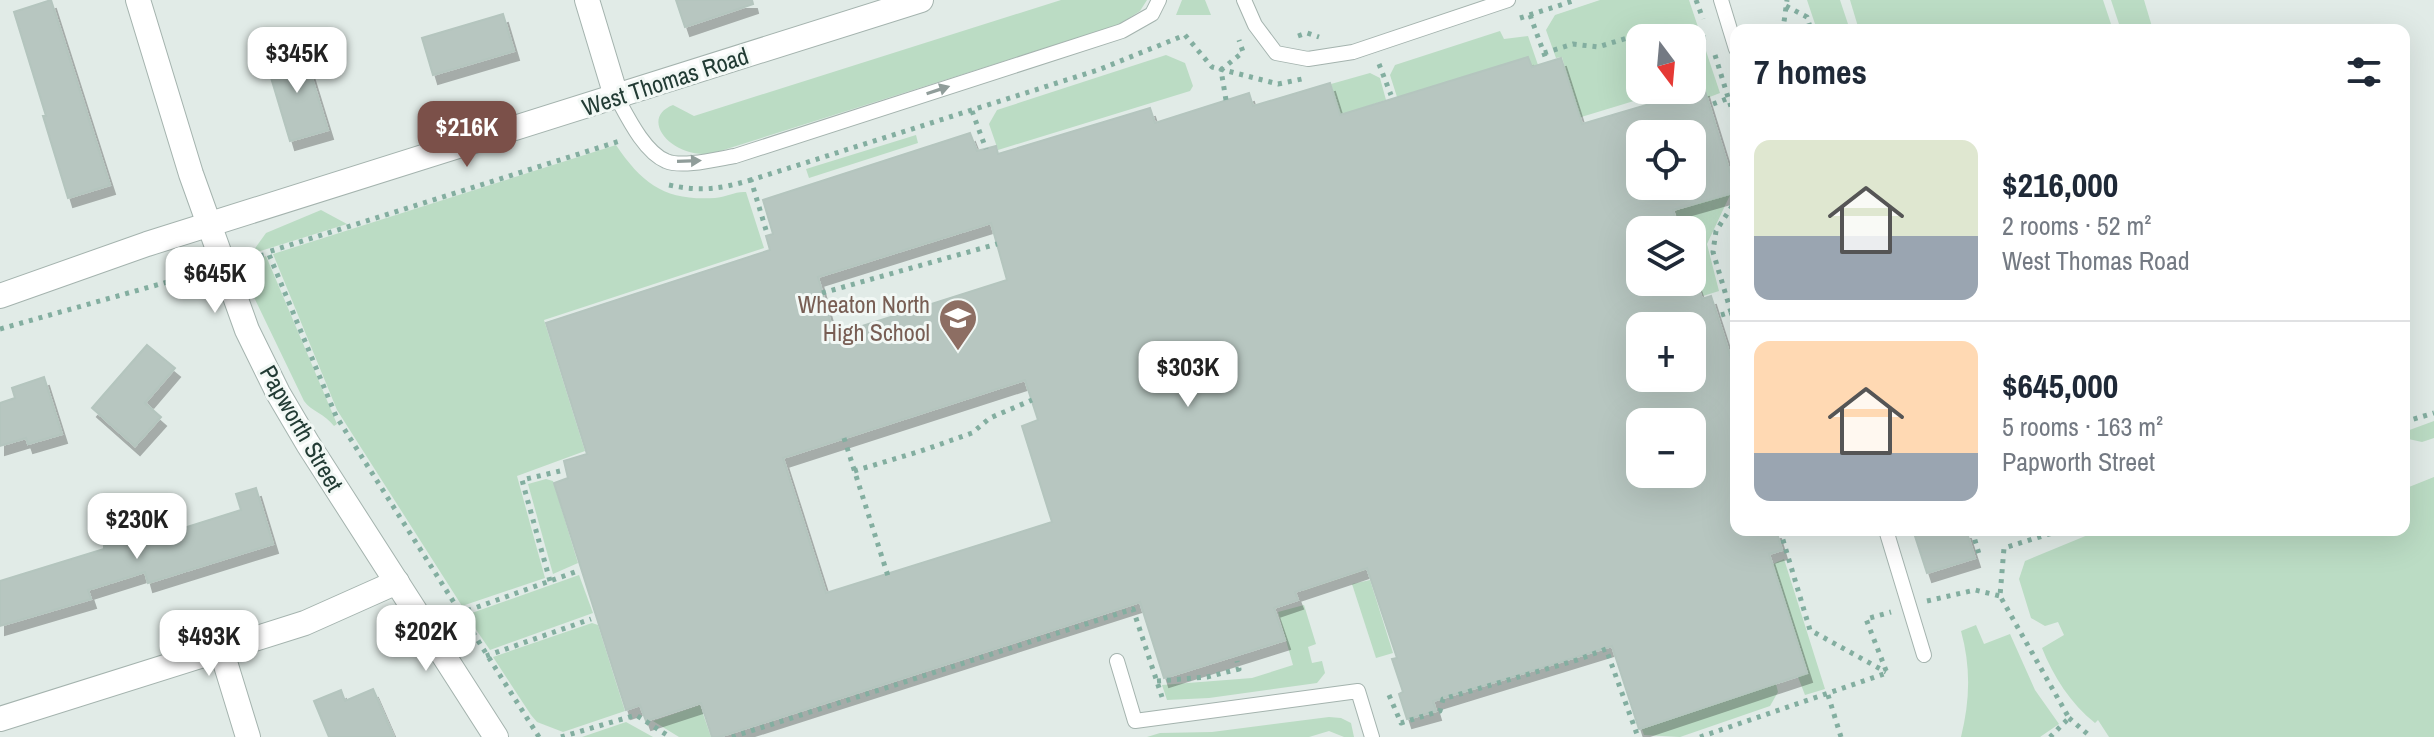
<!DOCTYPE html>
<meta charset="utf-8">
<style>
body{margin:0;font-family:"Archivo Narrow",sans-serif;background:#f2f2f3;color:#1f2937;height:100vh;display:flex;flex-direction:column;font-size:30px;white-space:nowrap}
*{box-sizing:border-box;margin:0}
p{font-size:26px;color:#747a83}
.icon{flex:none;width:44px;height:44px;fill:none;stroke:currentColor;stroke-width:2;stroke-linecap:round;stroke-linejoin:round}
.map{position:relative;flex:1;overflow:hidden}
.drawer{position:absolute;left:1730px;top:24px;width:680px;height:512px;display:flex;flex-direction:column;background:#fff;border-radius:16px;box-shadow:0 8px 32px #0002}
.drawer>*{flex:none}
.needle{width:52px;rotate:164deg}
.fabs{position:absolute;left:1626px;top:24px;display:grid;gap:16px}
.fabs a{display:grid;place-items:center;width:80px;height:80px;border-radius:16px;background:#fff;box-shadow:0 8px 32px #0002;font-size:40px}
.price{position:absolute;translate:-50% -68px;padding:0 18px;border-radius:16px;background:#fff;color:#222;font-size:26px;line-height:52px;filter:drop-shadow(0 2px 4px #0008)}
.price::after{content:'';position:absolute;left:50%;top:48px;width:24px;height:18px;margin-left:-12px;background:inherit;clip-path:polygon(0 0,100% 0,50% 100%)}
.price.selected{background:#7b5049;color:#fff}
ul{padding:0;list-style:none}
li{display:flex;align-items:center;gap:24px;height:200px;padding:0 24px}
li+li{border-top:2px solid #e0e1e3}
li span{display:grid;place-items:center;flex:none;width:224px;height:160px;border-radius:16px;color:#555}
li>.icon{margin-inline-start:auto}
span .icon{width:96px;height:96px;fill:#fffc;stroke-width:1}
li b{font-size:34px}
h2{display:flex;justify-content:space-between;align-items:center;height:96px;padding:0 24px;font-size:34px}
.map>svg:first-child{display:block}
</style>
<div class="map">
<svg width="2434" height="737" viewBox="0 0 2434 737">
<defs>
<filter id="shadow"><feDropShadow dx="5" dy="9" stdDeviation="0" flood-color="#0004"/></filter>
</defs>
<rect width="100%" height="100%" fill="#e1ebe7"/>
<!-- green -->
<g fill="#bbdcc4">
<path d="M1061 0H1147L1140 11 1118 25 714 153C674 161 637 119 673 105L694 116Z"/>
<path d="M1182 0H1205L1211 15H1176Z"/>
<path d="M1600 0H1689L1720 93 1707 98 1700 81 1692 83V38H1640V90H1670L1578 118 1562 57 1556 58 1546 30 1555 15Z"/>
<path d="M1807 0H1840L1850 30H1817Z"/>
<path d="M1850 0H2103L2113 30H1859Z"/>
<path d="M2111 0H2144L2153 30H2121Z"/>
<path d="M1500 31 1504 39 1528 36 1538 65 1532 67 1527 57 1397 97 1390 75 1395 65Z"/>
<path d="M1166 55 1185 63 1193 86 1190 91 998 150 989 124 997 110Z"/>
<path d="M1370 73 1380 78 1386 100 1340 115 1331 84Z"/>
<path d="M916 135 918 143 809 178 806 169Z"/>
<path d="M616 145C643 185 666 201 715 198 726 197 736 191 746 192L764 248 544 320 585 451 517 476 545 578 462 606 337 410 273 254Z"/>
<path d="M1731 193 1707 244 1719 291 1703 296 1692 263V230H1681L1675 211Z"/>
<path d="M321 210 347 224 251 254 266 233Z"/>
<path d="M266 256 337 424 334 426C324 413 312 412 304 401L251 291 248 280V262Z"/>
<path d="M2434 421V438L2422 442 2404 438V432Z"/>
<path d="M2434 477V737H2109L2098 720 2095 723C2071 704 2053 676 2042 648L2064 635 2058 622 2045 626 2031 618 2019 579 2025 561 2100 530H2404V489Z"/>
<path d="M546 479 553 481 578 563 553 574 528 484Z"/>
<path d="M1784 559 1825 689 1805 695 1798 677 1808 673 1773 564Z"/>
<path d="M579 575 593 613 490 650 466 615Z"/>
<path d="M1370 580 1393 653 1376 658 1352 584Z"/>
<path d="M1304 605 1316 644 1308 647 1312 663 1322 661 1325 673 1317 683 1209 698 1167 700 1162 685 1252 678 1293 665 1278 612Z"/>
<path d="M592 623 598 625 625 711 563 732 537 722 531 715 493 657Z"/>
<path d="M1976 625 1984 644 2010 634 2035 690 2059 724 2040 737H1961C1970 701 1971 667 1961 631Z"/>
<path d="M1776 684 1778 692 1770 706 1680 737 1644 735 1642 729Z"/>
<path d="M700 705 711 737H679L653 721Z"/>
<path d="M1329 717 1341 718 1351 723 1354 737H1344L1329 731 1309 737H1147L1160 733 1212 732Z"/>
<path d="M626 722 653 737H582Z"/>
</g>
<!-- building -->
<g fill="#b7c6c0" stroke="#b4c5be" stroke-width="2" fill-rule="evenodd" filter="url(#shadow)">
<path d="M51 0 110 185 68 198 43 116H46L14 12Z"/>
<path d="M676 0H752L753 4 685 27Z"/>
<path d="M503 14 514 51 433 75 422 38Z"/>
<path d="M303 49 328 130 290 141 266 61Z"/>
<path d="M1528 57 1532 67 1561 58 1582 124 1704 88 1736 192 1673 210 1679 230H1640V282H1696L1702 299 1711 296 1736 374V530H1776L1782 550 1769 554 1807 673 1639 729 1612 646 1433 701 1436 711 1407 719 1399 694 1403 692 1392 659 1397 658 1367 568 1295 592 1298 600 1274 608 1285 640 1164 678 1140 602 719 737H712L701 703 646 721 640 705 626 710 554 483 568 478 564 461 587 454 546 323 770 250 766 236 773 234 763 200 970 133 977 151 996 146 998 154 1150 108 1155 123 1249 93 1253 106 1330 83 1340 115ZM1640 134H1692V186H1640ZM991 223 1007 280 834 335 818 277ZM1640 326H1692V378H1640ZM1025 380 1038 420 1022 426 1052 522 826 593 783 458ZM1640 422H1692V474H1640Z"/>
<path d="M147 345 175 368 145 403 161 417 135 446 92 408Z"/>
<path d="M44 377 62 434 28 444 26 438 0 446V403L15 398 12 388Z"/>
<path d="M256 488 273 544 148 583 145 572 88 590 91 599 0 626V581L104 549V546L166 527 168 533 241 510 236 494Z"/>
<path d="M1913 530H1966L1975 558 1927 573Z"/>
<path d="M373 689 394 737H329L314 701 341 690 345 701Z"/>
</g>
<g fill="none" stroke-linecap="round" stroke-linejoin="round">
<defs>
<g id="lane">
<path d="M1244 0 1255 25 1276 53 1308 59 1353 52 1508 0"/>
<path d="M1721 0 1736 49"/>
<path d="M616 96C627 116 644 152 666 161 682 168 717 159 735 156L1122 31 1152 14 1159 0"/>
<path d="M1886 530 1924 655"/>
<path d="M1117 661 1135 721 1358 691 1372 737"/>
</g>
<g id="street">
<path d="M138 0 191 174 247 330 278 393 308 444 496 737"/>
<path d="M587 0 616 96"/>
<path d="M0 296 147 244 921 0"/>
<path d="M221 649 248 737"/>
<path d="M0 719 305 623 397 582"/>
</g>
</defs>
<!-- lane casing -->
<use href="#lane" stroke="#a4b3ae" stroke-width="16"/>
<!-- street casing -->
<use href="#street" stroke="#a4b3ae" stroke-width="26"/>
<!-- path -->
<g stroke="#83aea0" stroke-width="5" stroke-dasharray="4 6" stroke-linecap="butt">
<path d="M1696 0 1703 19"/>
<path d="M1786 6 1807 17 1811 30"/>
<path d="M1530 15 1546 59"/>
<path d="M1520 18 1576 0"/>
<path d="M1779 30 1784 22 1787 0"/>
<path d="M1298 36 1307 33 1319 37"/>
<path d="M1692 39 1709 37"/>
<path d="M1544 53 1573 44 1598 47 1653 30H1662L1680 38"/>
<path d="M1715 55 1736 123"/>
<path d="M1379 64 1391 95"/>
<path d="M1226 100 1221 70 1243 52 1239 40"/>
<path d="M1713 104 1729 98"/>
<path d="M972 111 986 149"/>
<path d="M1733 160 1736 159"/>
<path d="M669 185C702 192 719 189 751 180"/>
<path d="M766 230 751 180 1098 70 1185 35 1212 67 1278 84 1302 79"/>
<path d="M250 258 268 254"/>
<path d="M822 293 997 244"/>
<path d="M1731 312 1713 252 1716 231 1736 200"/>
<path d="M1721 315 1731 312 1736 326"/>
<path d="M0 329 203 272"/>
<path d="M2404 422 2434 413"/>
<path d="M844 438 888 576"/>
<path d="M854 471 921 451 972 433 990 418 1032 400"/>
<path d="M1780 530 1810 630 1886 672"/>
<path d="M1972 530 1979 554"/>
<path d="M550 581 522 480 560 471"/>
<path d="M1927 601 1975 590 2000 596"/>
<path d="M458 614 575 572"/>
<path d="M486 656 591 619"/>
<path d="M1157 681 1207 677 1239 669 1237 661"/>
<path d="M1389 695 1401 723 1440 711 1443 699 1577 660 1606 649 1638 737"/>
<path d="M1828 695 1841 737"/>
<path d="M2069 718 2091 737"/>
<path d="M539 737 336 416 268 252 620 141"/>
<path d="M561 737 636 715 670 737"/>
<path d="M732 737 1133 609 1162 697"/>
<path d="M1700 737 1887 673 1866 619 1891 612"/>
<path d="M2050 737 2069 718 2000 596 2004 548 2062 530"/>
</g>
<!-- lane -->
<use href="#lane" stroke="#fff" stroke-width="14"/>
<!-- street -->
<use href="#street" stroke="#fff" stroke-width="24"/>
</g>
<!-- one-way arrows -->
<defs><path id="oneway-solid" d="M-6-.8H1V-3.2L6.5 0L1 3.2V.8H-6Z" transform="scale(2)"/></defs>
<g fill="#909d9a">
<use href="#oneway-solid" transform="translate(938 90) rotate(-18)"/>
<use href="#oneway-solid" transform="translate(689 161) rotate(-2)"/>
</g>
<!-- icons -->
<defs>
<symbol id="school-pin" viewBox="-11 -11 22 30"><path d="M0 17L-7.5 6A9.5 9.5 0 1 1 7.5 6Z" fill="#8d6e63" stroke="#f2f8f5"/><path d="M0-5L7-2L0 1L-7-2ZM-4 1L0 2.5L4 1V4Q0 6-4 4Z" fill="#fff"/></symbol>
</defs>
<g fill-rule="evenodd">
<use href="#school-pin" x="936" y="296" width="44" height="60"/>
</g>
<g text-anchor="middle" dominant-baseline="central" stroke-width="6" stroke-linejoin="round" paint-order="stroke">
<!-- street labels -->
<g font-size="24" fill="#223b34" stroke="#f2f8f5">
<text transform="translate(665 81) rotate(-18)">West Thomas Road</text>
<text transform="translate(302 428) rotate(60)">Papworth Street</text>
</g>
<!-- education labels -->
<g font-size="24" fill="#785e54" stroke="#f2f8f5" text-anchor="end">
<text x="930" y="304">Wheaton North<tspan x="930" dy="28">High School</tspan></text>
</g>
</g>
</svg>
<div class="fabs">
<a><svg class="needle" viewBox="-14 -14 28 28"><path d="M0-13l5 13h-10z" fill="#e53935"/><path d="M0 13l5-13h-10z" fill="#747a83"/></svg></a>
<a><svg class="icon" aria-label="locate" viewBox="0 0 24 24"><circle cx="12" cy="12" r="6"/><path d="M12 2v4M12 18v4M2 12h4M18 12h4"/></svg></a>
<a><svg class="icon" aria-label="layers" viewBox="0 0 24 24"><path d="M12 4l9 5-9 5-9-5zM3 14l9 5 9-5"/></svg></a>
<a>+</a>
<a>−</a>
</div>
<b class="price" style="left:297px;top:95px">$345K</b>
<b class="price selected" style="left:467px;top:169px">$216K</b>
<b class="price" style="left:215px;top:315px">$645K</b>
<b class="price" style="left:1188px;top:409px">$303K</b>
<b class="price" style="left:137px;top:561px">$230K</b>
<b class="price" style="left:426px;top:673px">$202K</b>
<b class="price" style="left:209px;top:678px">$493K</b>
<section class="drawer">
<h2>7 homes<svg class="icon" aria-label="filters" viewBox="0 0 24 24"><path d="M4 7h16M4 17h16"/><circle cx="9" cy="7" r="2"/><circle cx="15" cy="17" r="2"/></svg></h2>
<ul>
<li><span style="background:linear-gradient(#dfe7d0 60%,#9aa5b1 0)"><svg class="icon" aria-label="home" viewBox="0 0 24 24"><path d="M3 11l9-7 9 7M6 9v11h12V9"/></svg></span><div><b>$216,000</b><p>2 rooms · 52 m²</p><p>West Thomas Road</p></div></li>
<li><span style="background:linear-gradient(#ffd9b3 70%,#9aa5b1 0)"><svg class="icon" aria-label="home" viewBox="0 0 24 24"><path d="M3 11l9-7 9 7M6 9v11h12V9"/></svg></span><div><b>$645,000</b><p>5 rooms · 163 m²</p><p>Papworth Street</p></div></li>
</ul>
</section>
</div>
